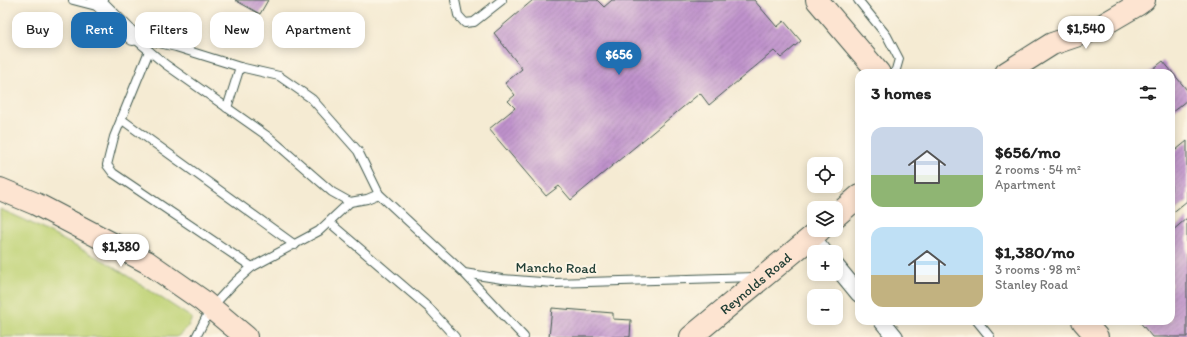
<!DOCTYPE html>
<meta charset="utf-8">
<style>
body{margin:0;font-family:Itim,sans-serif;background:#f6f6f6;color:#222;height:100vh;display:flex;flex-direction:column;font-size:15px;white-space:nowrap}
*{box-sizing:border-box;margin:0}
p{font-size:13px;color:#767676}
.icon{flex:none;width:22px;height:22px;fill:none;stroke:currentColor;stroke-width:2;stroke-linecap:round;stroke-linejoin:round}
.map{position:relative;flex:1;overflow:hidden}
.panel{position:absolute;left:855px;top:69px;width:320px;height:256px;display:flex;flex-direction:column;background:#fff;border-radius:12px;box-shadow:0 2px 10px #0003}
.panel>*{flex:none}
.banner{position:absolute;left:12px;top:12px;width:380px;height:36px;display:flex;gap:8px}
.tools{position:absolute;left:807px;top:157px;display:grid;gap:8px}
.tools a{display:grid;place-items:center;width:36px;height:36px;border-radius:8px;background:#fff;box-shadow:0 2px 10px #0003;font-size:20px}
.price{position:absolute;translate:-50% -34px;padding:0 9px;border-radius:14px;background:#fff;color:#222;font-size:13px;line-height:26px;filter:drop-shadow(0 1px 2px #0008)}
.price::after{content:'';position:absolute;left:50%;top:24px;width:12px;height:9px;margin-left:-6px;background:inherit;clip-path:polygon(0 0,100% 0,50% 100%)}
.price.on{background:#1f6fb2;color:#fff}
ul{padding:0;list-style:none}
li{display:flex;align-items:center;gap:12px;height:100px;padding:0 16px}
li span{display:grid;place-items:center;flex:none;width:112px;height:80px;border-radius:12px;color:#555}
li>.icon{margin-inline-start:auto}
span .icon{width:48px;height:48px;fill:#fffc;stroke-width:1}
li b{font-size:17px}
h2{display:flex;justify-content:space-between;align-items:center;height:48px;padding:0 16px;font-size:17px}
.tag{padding:0 14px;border-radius:12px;background:#fff;box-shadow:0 2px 10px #0003;font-size:14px;line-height:36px}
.tag.on{background:#1f6fb2;color:#fff}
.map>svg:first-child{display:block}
</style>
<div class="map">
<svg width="1187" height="337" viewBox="0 0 1187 337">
<defs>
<pattern id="building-hatch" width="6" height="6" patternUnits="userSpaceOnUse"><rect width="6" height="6" fill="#bf92cc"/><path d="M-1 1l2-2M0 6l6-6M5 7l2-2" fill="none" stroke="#9b78a6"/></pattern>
</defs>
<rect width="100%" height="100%" fill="#fcf5e5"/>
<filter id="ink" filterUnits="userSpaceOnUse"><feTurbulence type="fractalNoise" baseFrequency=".025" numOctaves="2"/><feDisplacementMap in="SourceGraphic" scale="8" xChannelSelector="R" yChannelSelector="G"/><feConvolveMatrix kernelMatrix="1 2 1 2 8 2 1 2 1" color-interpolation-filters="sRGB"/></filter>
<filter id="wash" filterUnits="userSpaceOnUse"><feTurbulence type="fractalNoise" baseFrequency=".012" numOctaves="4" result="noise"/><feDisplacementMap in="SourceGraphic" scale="16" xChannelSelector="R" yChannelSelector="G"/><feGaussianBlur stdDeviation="0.9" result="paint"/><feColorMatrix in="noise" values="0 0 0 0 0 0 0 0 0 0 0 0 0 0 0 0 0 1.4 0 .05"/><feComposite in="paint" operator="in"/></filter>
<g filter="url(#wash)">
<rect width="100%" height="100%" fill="#f5ebd3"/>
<!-- grass -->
<path fill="#c0d377" stroke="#708856" d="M0 209 25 220 106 262 192 318 187 328 177 337H0Z"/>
<g id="blocks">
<!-- building -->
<g fill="url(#building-hatch)">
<path d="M235 0H268L260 14Z"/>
<path d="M533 0H597L604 7 612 0H754L777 27 784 21 801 41 781 58 774 51 709 105 700 93 571 200 559 186 546 196 489 129 515 108 508 101 515 95 505 83 522 69 494 33Z"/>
<path d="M1163 61 1187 90V100L1171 113V73H1148Z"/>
<path d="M1187 141V201L1171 214V154Z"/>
<path d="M1187 218V337H1152L1139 321H1171V232Z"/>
<path d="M552 308 613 313V319L631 320 630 337H549Z"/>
</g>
</g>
</g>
<g filter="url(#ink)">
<use href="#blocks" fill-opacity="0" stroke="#3f574c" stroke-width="1"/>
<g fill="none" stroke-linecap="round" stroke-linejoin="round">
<defs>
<g id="lane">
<path d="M73 0 100 7"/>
<path d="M455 0 458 15 465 23 474 22 502 0"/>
<path d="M858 0 887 36 899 59 895 73"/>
<path d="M133 37 176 47 240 67 279 76 312 99 358 151 379 194 464 273 502 279 554 283 755 277"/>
<path d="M135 39 165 64 270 138 332 192 350 202 367 199 379 194"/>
<path d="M149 51 114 137 107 165 113 173 252 267"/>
<path d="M227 108 240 67"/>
<path d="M121 119 295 245"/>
<path d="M329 222 429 308 455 337"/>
<path d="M464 273 524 337"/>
<path d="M977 321 990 337"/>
<path d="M196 337 211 308 234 283 252 267 319 231 350 202"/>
</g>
<g id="street">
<path d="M96 0 133 37"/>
<path d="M812 237 824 252"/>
<path d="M836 266 859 294"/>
<path d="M882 321 895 337"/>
</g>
<g id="secondary">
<path d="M817 0 879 73"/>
<path d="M1006 73 1052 44 1096 29 1137 5 1144 0"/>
<path d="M0 189 36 204 147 262 203 301 246 337"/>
<path d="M836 216 859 196"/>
<path d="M1083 321 1097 337"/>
<path id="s1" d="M691 337 820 230"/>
</g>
</defs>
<!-- lane casing -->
<use href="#lane" stroke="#3f574c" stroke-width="10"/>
<!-- street casing -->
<use href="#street" stroke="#3f574c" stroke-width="18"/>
<!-- secondary casing -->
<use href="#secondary" stroke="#3f574c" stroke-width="24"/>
<!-- lane -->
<use href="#lane" stroke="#fff" stroke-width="8"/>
<!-- street -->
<use href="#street" stroke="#fff" stroke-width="16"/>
<!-- secondary -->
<use href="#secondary" stroke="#fde4d1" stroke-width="22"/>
</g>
</g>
<g text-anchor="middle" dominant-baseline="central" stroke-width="4" stroke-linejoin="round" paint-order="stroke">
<!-- street labels -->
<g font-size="14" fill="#1f3d34" stroke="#fcf5e5">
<text transform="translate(556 268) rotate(1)">Mancho Road</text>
<text stroke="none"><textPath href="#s1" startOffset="84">Reynolds Road</textPath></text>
</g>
</g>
</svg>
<div class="tools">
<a><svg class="icon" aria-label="locate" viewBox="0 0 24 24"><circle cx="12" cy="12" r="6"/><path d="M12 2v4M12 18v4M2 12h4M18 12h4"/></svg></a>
<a><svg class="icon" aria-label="layers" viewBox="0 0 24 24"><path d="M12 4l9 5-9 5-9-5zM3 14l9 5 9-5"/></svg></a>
<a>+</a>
<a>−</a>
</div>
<b class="price" style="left:1086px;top:50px">$1,540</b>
<b class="price on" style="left:619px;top:76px">$656</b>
<b class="price" style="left:121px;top:268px">$1,380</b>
<div class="banner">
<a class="tag">Buy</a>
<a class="tag on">Rent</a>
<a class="tag">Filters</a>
<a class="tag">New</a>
<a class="tag">Apartment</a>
</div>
<section class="panel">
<h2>3 homes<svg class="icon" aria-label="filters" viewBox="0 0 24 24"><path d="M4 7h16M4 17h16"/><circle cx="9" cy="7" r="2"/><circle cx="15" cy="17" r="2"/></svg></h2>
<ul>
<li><span style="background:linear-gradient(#c9d6e8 60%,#8fb573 0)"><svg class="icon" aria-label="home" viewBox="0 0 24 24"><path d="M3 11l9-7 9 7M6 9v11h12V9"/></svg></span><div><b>$656/mo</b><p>2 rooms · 54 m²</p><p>Apartment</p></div></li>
<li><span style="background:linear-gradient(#bfe0f5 60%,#c2b280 0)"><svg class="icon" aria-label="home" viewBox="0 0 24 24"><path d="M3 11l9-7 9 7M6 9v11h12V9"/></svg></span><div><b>$1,380/mo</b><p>3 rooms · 98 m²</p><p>Stanley Road</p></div></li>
</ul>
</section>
</div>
